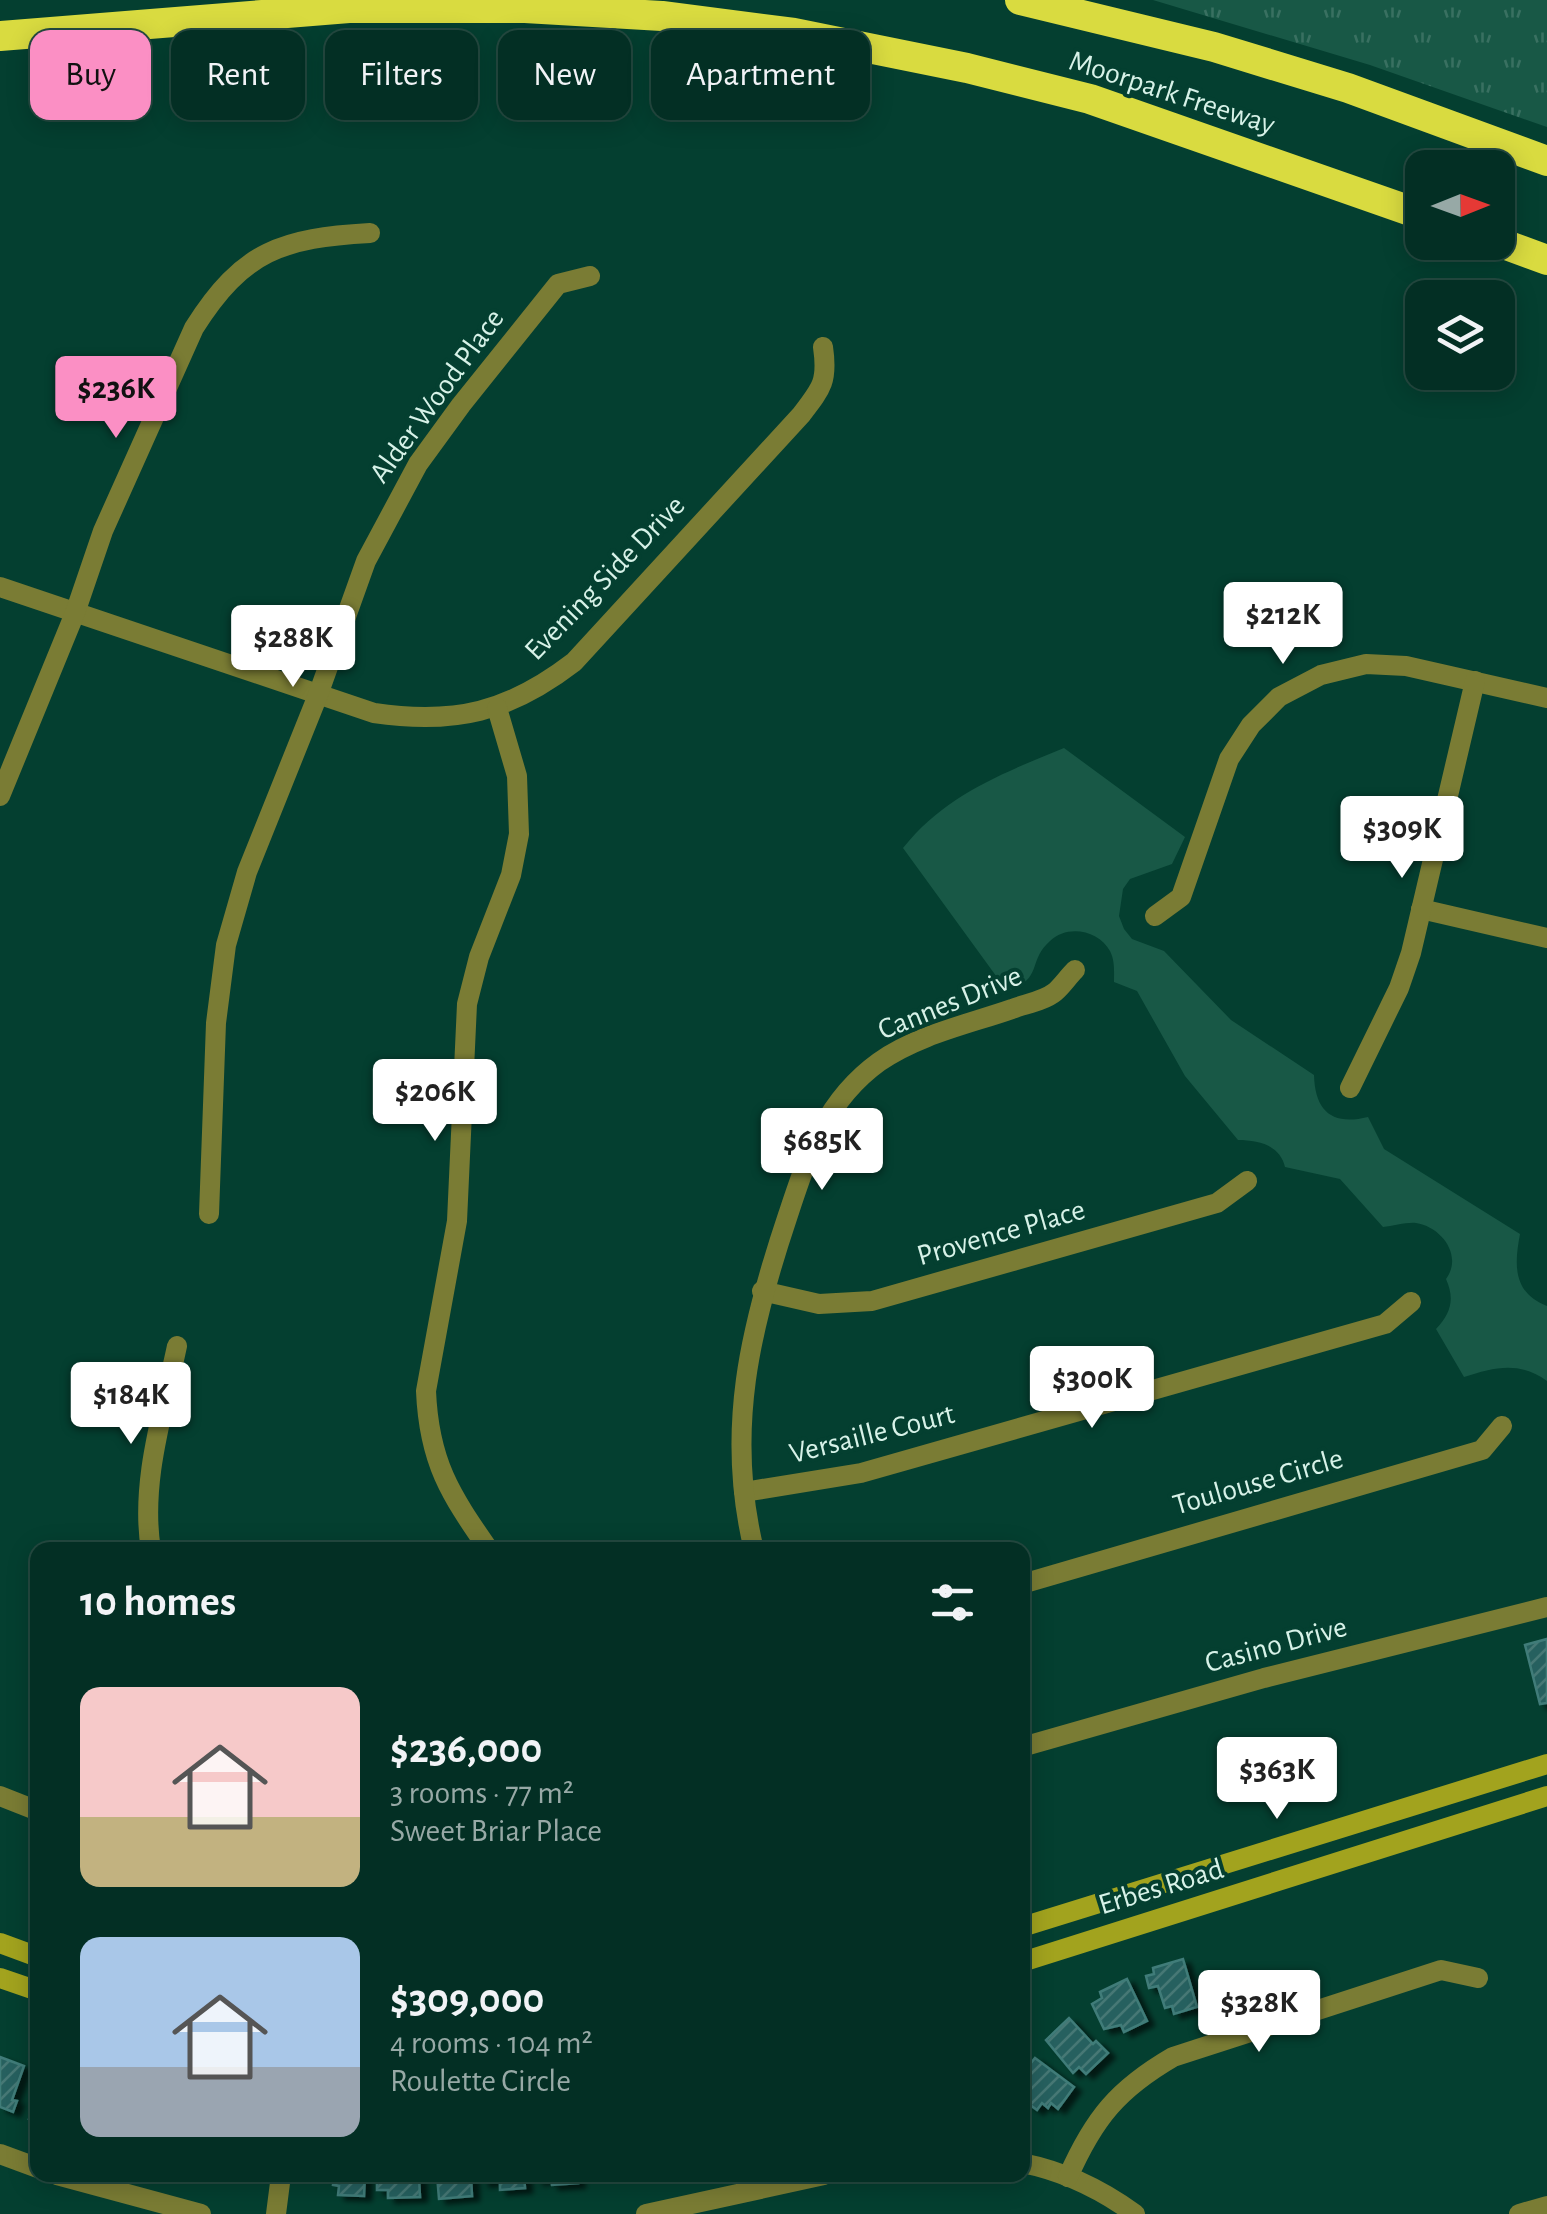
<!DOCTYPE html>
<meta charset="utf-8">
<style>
body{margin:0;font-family:"Alegreya Sans",sans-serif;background:#0d372c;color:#f1f3f6;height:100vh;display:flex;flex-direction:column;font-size:38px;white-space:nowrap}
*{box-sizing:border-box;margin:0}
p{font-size:32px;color:#97a9a6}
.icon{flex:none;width:55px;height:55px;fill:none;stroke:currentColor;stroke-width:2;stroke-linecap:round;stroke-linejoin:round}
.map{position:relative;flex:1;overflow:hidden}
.panel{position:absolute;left:30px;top:1542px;width:1000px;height:640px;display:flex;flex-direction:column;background:#032f24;border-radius:20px;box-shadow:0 5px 25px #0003,0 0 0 2px #244a41}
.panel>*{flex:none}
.guide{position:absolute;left:30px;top:30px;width:1000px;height:90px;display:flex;gap:20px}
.needle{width:65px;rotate:89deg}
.fabs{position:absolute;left:1405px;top:150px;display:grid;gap:20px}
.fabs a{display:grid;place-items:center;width:110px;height:110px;border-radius:20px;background:#032f24;box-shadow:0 5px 25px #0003,0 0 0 2px #244a41;font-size:50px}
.price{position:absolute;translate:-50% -85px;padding:0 22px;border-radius:10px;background:#fff;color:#222;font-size:32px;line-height:65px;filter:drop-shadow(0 2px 5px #0008)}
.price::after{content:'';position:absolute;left:50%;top:60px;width:30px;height:22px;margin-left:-15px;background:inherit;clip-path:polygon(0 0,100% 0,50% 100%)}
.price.active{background:#fb8fc4;color:#111}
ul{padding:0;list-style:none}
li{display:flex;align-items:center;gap:30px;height:250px;padding:0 50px}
li span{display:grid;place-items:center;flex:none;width:280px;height:200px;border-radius:20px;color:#555}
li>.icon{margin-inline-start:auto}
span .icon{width:120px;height:120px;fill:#fffc;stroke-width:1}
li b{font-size:42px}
h2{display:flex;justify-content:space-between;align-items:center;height:120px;padding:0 50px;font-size:42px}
.chip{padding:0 35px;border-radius:20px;background:#032f24;box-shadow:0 5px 25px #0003,0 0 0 2px #244a41;font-size:35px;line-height:90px}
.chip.active{background:#fb8fc4;color:#111}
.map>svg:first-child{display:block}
</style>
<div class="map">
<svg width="1547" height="2214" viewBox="0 0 1547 2214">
<defs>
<pattern id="grass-tufts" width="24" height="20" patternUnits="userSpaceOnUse" patternTransform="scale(2.5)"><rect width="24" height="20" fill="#185846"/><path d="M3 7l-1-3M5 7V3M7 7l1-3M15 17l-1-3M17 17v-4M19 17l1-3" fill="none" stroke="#397061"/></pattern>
<pattern id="building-hatch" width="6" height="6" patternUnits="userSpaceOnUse" patternTransform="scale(2.5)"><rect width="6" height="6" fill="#27615e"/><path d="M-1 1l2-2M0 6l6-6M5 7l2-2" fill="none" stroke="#467875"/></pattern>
<filter id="shadow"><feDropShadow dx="7" dy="4.5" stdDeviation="2.5" flood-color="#0009"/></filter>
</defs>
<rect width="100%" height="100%" fill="#043f30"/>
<!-- grass -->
<path fill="url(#grass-tufts)" d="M1153 0H1547V127L1370 65Z"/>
<!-- park -->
<path fill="#185846" d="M1064 748 1185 837 1172 864 1130 879 1123 889 1119 916 1124 929 1132 939 1164 951 1231 1020 1314 1075C1315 1111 1332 1126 1368 1117L1384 1149 1520 1234C1514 1265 1513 1293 1547 1306V1381C1519 1361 1495 1367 1464 1377L1436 1329C1451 1313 1455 1299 1446 1279 1463 1256 1442 1227 1416 1223 1407 1222 1393 1226 1383 1227L1340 1179 1285 1167C1280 1145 1258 1140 1238 1140L1185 1076 1137 991 1114 982C1114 971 1115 961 1110 951 1099 930 1067 924 1050 941 1027 961 1044 979 1007 991L903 848C945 795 1003 773 1064 748Z"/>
<!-- building -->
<g fill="url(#building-hatch)" stroke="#417c79" stroke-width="2.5" filter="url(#shadow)">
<path d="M1547 1639V1703L1540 1704 1525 1645Z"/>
<path d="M1183 1959 1197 2007 1174 2014 1172 2006 1165 2008 1158 1986 1149 1988 1146 1976 1154 1974 1153 1968Z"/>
<path d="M1127 1979 1147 2021 1124 2032 1121 2025 1104 2029 1092 2004 1102 1998 1100 1992Z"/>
<path d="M1069 2018 1093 2044 1096 2041 1108 2053 1086 2074 1079 2067 1073 2073 1046 2040Z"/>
<path d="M0 2057 24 2066 12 2100 17 2101 13 2112 0 2107Z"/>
<path d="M1035 2058 1074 2087 1058 2109 1051 2103 1048 2108 1042 2103 1037 2110 1022 2099V2074Z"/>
<path d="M38 2091V2122L29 2119Z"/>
<path d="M325 2175H365L364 2196 338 2195 339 2186 333 2185 334 2178Z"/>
<path d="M377 2175 419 2177 420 2197 388 2198V2190H377Z"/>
<path d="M437 2175H471L472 2196 439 2199Z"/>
<path d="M482 2175H524L525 2188 500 2190V2180L483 2182Z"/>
<path d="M537 2175H577L578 2183 552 2185 551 2178 537 2180Z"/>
</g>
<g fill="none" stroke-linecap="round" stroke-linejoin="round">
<!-- minor -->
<g stroke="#7a7c34" stroke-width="20">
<path d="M0 587 374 713C455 725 509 712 574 662L801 415C822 388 828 381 823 347"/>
<path d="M0 796 75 613 103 531 194 328C243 250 283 238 370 233"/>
<path d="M1421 909 1547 938"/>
<path d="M1155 916 1181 897 1229 759 1251 725 1279 697 1321 675 1366 664 1406 666 1547 698"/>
<path d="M1350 1088 1399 988 1411 953 1475 681"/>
<path d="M209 1214 216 1023 226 945 247 872 318 695 366 561 418 464 461 405 558 284 590 276"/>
<path d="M762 1291 819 1304 872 1301 1217 1203 1247 1181"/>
<path d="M744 1492 861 1473 1385 1324 1411 1302"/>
<path d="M151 1550C140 1483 163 1413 177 1346"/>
<path d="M489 1550C450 1494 429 1462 426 1391L457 1221 467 1004 479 957 511 875 519 834 517 776 497 708"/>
<path d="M754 1550C725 1431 750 1328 788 1215 808 1155 825 1101 879 1062 917 1035 969 1024 1012 1009 1025 1004 1044 1001 1055 992 1062 986 1068 977 1075 970"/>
<path d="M1022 1584 1482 1450 1502 1426"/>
<path d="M1022 1747 1264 1678 1547 1607"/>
<path d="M0 1796 38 1811"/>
<path d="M0 2154 38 2168"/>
<path d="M1022 2163C1063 2171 1102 2190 1135 2214"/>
<path d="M57 2175 201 2214"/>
<path d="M1068 2177C1094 2118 1118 2089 1173 2057L1441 1970 1478 1978"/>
<path d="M276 2214 281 2175"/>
<path d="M646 2214 824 2175"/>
<path d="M1519 2214 1547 2206"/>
</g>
<!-- secondary -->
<g stroke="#a2a31e" stroke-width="20">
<path d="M1022 1927 1547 1764"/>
<path d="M0 1943 38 1957"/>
<path d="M1022 1962 1547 1796"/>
<path d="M0 1978 38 1991"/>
</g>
<!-- motorway -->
<g stroke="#d9db40" stroke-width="30">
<path d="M1020 0 1214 47 1348 88 1547 161"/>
<path d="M0 36 349 8H525L662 16 794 33 967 68 1090 99 1422 215"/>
<path d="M1498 242 1547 260"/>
</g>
</g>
<g text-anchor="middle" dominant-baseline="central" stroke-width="8" stroke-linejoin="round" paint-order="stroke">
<!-- street labels -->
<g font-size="30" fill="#d7f2e8" stroke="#043f30">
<text transform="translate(1172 93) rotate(18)">Moorpark Freeway</text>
<text transform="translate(437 396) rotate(-54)">Alder Wood Place</text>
<text transform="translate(605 578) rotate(-46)">Evening Side Drive</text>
<text transform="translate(950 1003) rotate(-22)">Cannes Drive</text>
<text transform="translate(1001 1233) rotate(-16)">Provence Place</text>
<text transform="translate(872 1434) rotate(-14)">Versaille Court</text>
<text transform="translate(1258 1482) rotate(-16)">Toulouse Circle</text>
<text transform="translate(1276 1645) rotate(-15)">Casino Drive</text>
<text transform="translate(1161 1887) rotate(-17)">Erbes Road</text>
</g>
</g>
</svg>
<div class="fabs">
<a><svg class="needle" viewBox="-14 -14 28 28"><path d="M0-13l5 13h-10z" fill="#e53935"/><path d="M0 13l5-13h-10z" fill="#97a9a6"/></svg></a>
<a><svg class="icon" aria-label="layers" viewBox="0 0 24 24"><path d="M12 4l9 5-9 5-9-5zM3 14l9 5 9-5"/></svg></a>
</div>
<b class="price active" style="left:116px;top:441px">$236K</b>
<b class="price" style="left:1283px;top:667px">$212K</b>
<b class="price" style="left:293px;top:690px">$288K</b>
<b class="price" style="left:1402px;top:881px">$309K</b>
<b class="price" style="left:435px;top:1144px">$206K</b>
<b class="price" style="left:822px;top:1193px">$685K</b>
<b class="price" style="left:1092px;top:1431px">$300K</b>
<b class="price" style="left:131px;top:1447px">$184K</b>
<b class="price" style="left:1277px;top:1822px">$363K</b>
<b class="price" style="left:1259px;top:2055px">$328K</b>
<div class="guide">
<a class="chip active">Buy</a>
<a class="chip">Rent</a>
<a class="chip">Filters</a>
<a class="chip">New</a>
<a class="chip">Apartment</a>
</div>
<section class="panel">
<h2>10 homes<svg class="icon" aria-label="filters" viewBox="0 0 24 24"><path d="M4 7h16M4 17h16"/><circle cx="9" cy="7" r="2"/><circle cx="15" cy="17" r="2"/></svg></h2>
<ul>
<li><span style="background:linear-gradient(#f6c9c9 65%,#c2b280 0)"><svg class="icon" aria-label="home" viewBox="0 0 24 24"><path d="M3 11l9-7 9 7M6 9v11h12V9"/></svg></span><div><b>$236,000</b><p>3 rooms · 77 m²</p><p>Sweet Briar Place</p></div></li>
<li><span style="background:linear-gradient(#a9c7e8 65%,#9aa5b1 0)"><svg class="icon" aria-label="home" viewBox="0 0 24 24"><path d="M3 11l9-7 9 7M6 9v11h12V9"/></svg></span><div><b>$309,000</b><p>4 rooms · 104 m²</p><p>Roulette Circle</p></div></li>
</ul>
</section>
</div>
